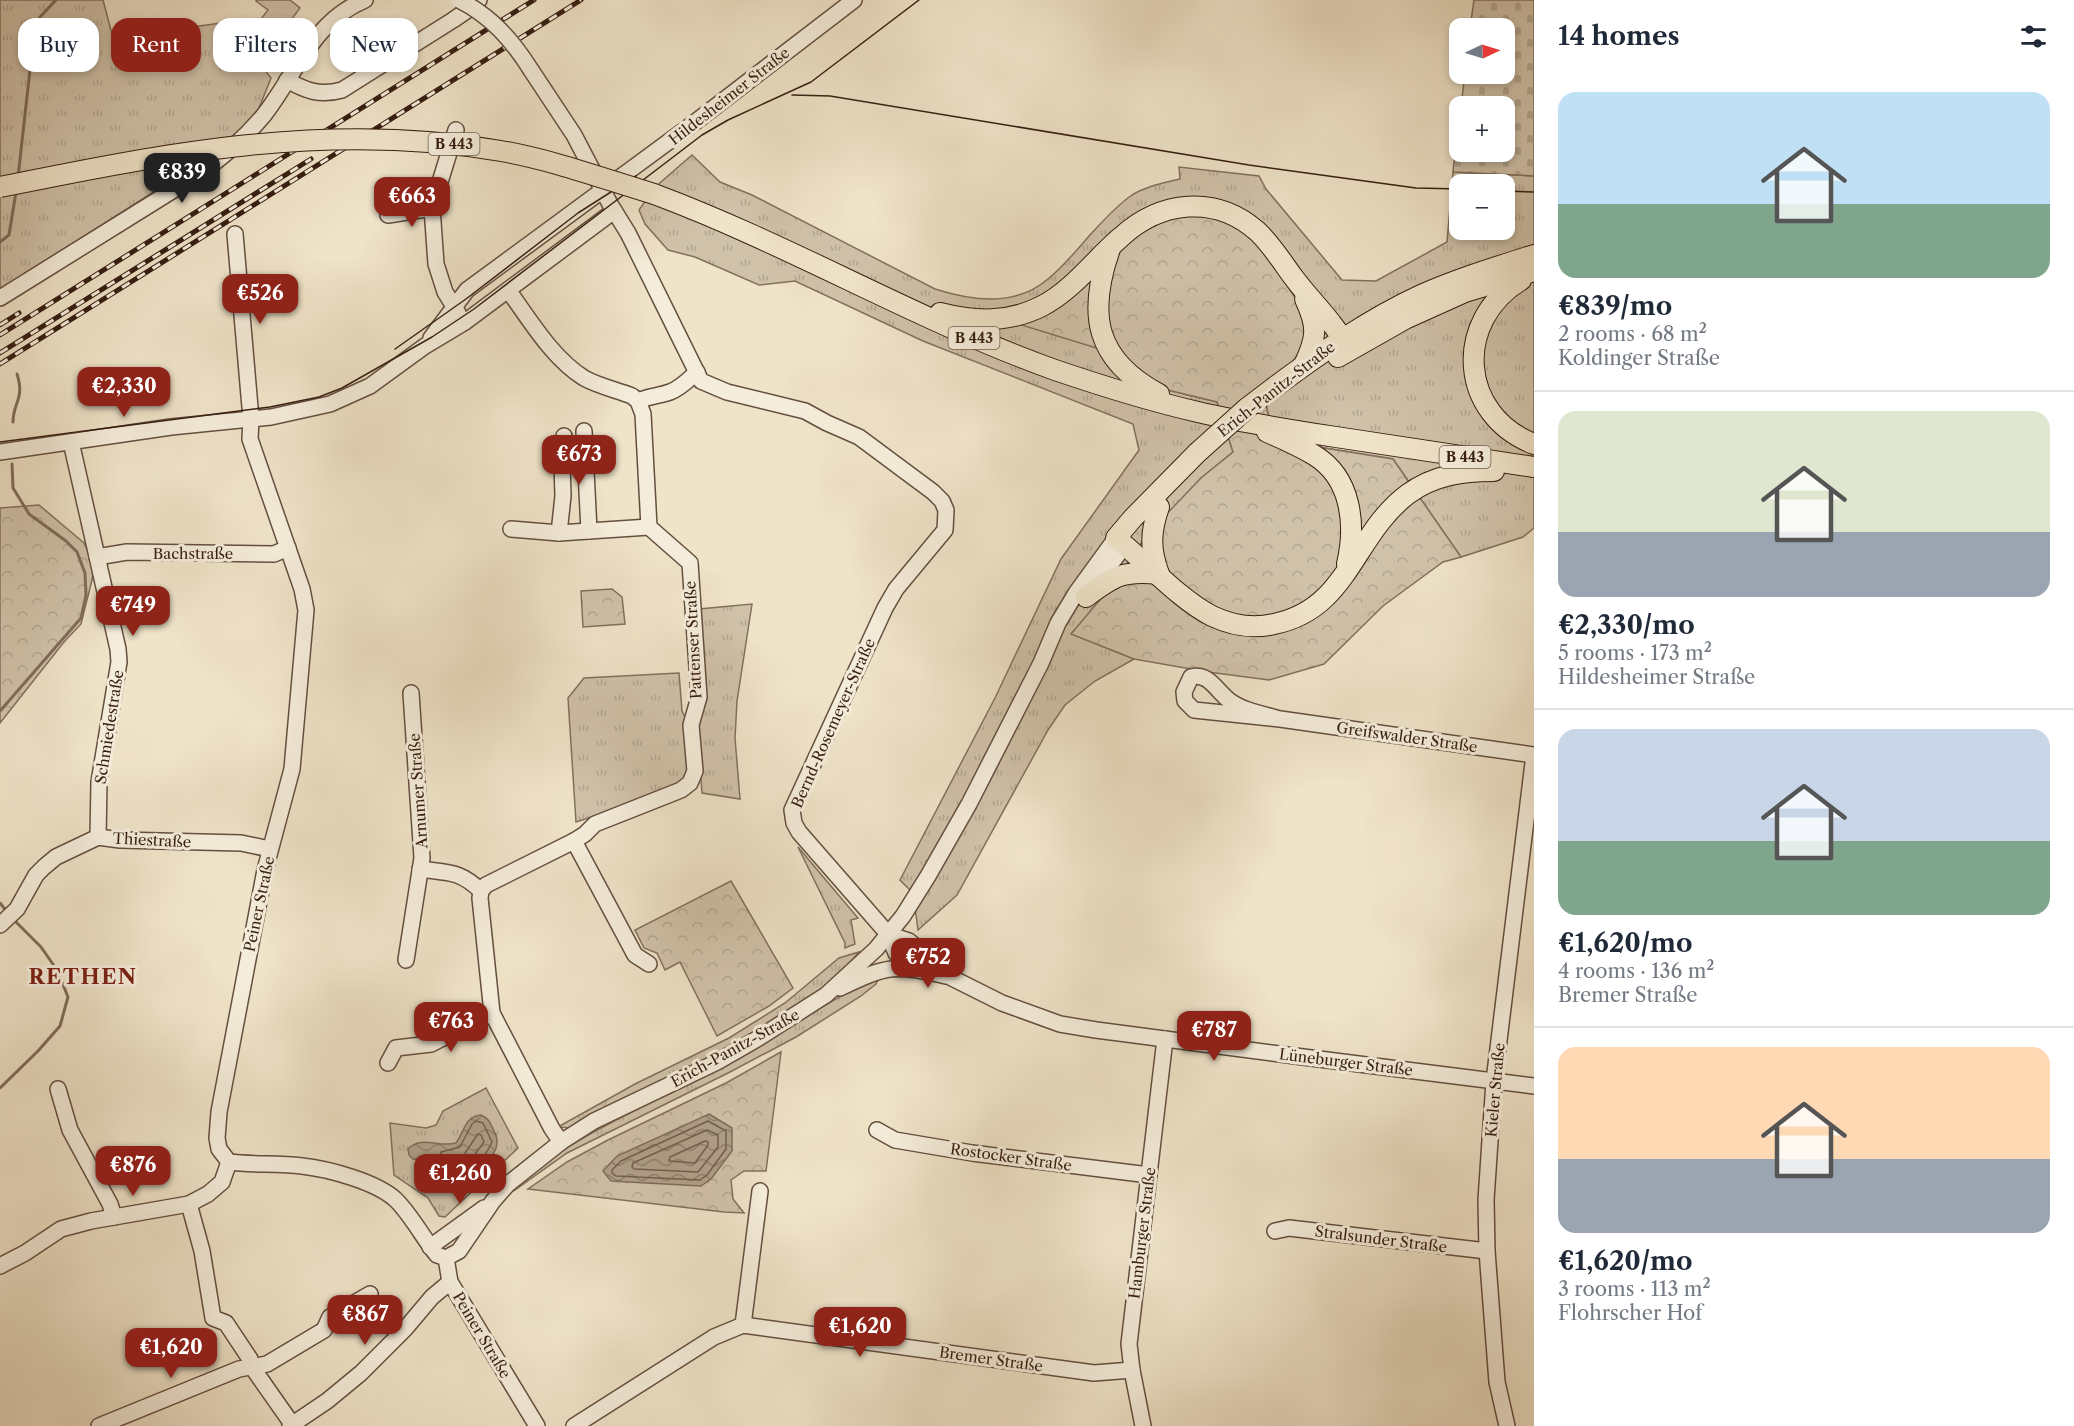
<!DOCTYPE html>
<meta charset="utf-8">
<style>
body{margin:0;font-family:"Libre Caslon Text",serif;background:#f6f6f7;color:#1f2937;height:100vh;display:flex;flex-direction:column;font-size:22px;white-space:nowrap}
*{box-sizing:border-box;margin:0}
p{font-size:20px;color:#747a83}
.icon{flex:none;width:33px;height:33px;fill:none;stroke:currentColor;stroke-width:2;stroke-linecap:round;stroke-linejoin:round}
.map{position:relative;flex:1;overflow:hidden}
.drawer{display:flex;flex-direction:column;background:#fff;width:540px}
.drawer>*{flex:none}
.hud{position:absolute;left:18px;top:18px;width:570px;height:54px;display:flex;gap:12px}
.needle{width:39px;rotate:86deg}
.controls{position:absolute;left:1449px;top:18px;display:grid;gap:12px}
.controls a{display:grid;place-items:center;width:66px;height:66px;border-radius:12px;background:#fff;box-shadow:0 3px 9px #0003;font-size:30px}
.price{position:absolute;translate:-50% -51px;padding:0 14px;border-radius:12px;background:#8f2418;color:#fff;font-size:20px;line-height:39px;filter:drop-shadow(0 2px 3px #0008)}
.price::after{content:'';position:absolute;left:50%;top:36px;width:18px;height:14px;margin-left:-9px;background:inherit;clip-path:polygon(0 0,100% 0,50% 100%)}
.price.selected{background:#222;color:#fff}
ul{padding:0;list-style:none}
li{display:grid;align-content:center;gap:12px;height:318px;padding:0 24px}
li+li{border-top:2px solid #e0e1e3}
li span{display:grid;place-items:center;height:186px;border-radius:18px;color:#555}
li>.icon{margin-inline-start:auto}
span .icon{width:108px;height:108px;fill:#fffc;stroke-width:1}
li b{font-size:26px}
h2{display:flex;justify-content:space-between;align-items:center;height:72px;padding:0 24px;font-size:26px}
.chip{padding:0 21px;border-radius:18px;background:#fff;box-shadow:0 3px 9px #0003;font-size:21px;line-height:54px}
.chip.selected{background:#8f2418;color:#fff}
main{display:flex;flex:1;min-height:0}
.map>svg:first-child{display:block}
</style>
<main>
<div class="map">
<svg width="1534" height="1426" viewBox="0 0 1534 1426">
<defs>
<pattern id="grass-tufts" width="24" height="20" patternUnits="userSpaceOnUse" patternTransform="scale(1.5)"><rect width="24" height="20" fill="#d0c2a9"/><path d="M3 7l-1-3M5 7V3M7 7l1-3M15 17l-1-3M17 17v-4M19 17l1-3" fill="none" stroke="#b3a690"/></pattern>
<pattern id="forest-crowns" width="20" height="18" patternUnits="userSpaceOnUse" patternTransform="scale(1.5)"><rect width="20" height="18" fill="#d0c2a9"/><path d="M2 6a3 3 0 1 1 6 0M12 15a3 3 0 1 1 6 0" fill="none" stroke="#b3a690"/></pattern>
<pattern id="cemetery-stones" width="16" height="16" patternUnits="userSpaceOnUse" patternTransform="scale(1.5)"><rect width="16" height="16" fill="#d0c2a9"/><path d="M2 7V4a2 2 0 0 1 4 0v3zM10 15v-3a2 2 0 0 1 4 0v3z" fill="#b3a690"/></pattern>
<pattern id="water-waves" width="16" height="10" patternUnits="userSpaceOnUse" patternTransform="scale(1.5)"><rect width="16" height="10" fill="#b0a08a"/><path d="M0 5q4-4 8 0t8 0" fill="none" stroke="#90826f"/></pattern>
</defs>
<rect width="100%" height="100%" fill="#efe3c8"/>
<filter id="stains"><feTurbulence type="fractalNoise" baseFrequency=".00333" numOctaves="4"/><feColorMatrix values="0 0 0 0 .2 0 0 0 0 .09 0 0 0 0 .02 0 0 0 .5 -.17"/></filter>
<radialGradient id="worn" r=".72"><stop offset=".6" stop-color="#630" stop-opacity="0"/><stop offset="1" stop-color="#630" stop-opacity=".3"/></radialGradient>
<!-- grass -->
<g fill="url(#grass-tufts)" stroke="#83705d" stroke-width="1.5" fill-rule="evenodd">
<path d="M0 0H103L113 38 228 22 271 78 255 118 199 163 0 290Z"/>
<path d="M692 155 720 182 752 195 935 289C973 301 1015 307 1048 279 1063 267 1076 251 1089 236 1102 222 1116 206 1132 195 1146 186 1164 183 1180 179L1179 167 1259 176 1266 189 1342 280 1376 281 1447 242 1453 172 1534 176V528L1523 537 1461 557 1393 459 1274 440 1262 387 1119 355 1152 386 1217 402 1233 452 1201 478 1136 550 1115 582 1072 634 1134 659 1095 681 1065 705 1048 730 957 895 918 930 913 893 900 880 995 698 1061 559 1139 450 1133 424 923 341 795 281 759 285 695 257 668 250 645 224 639 210 654 188ZM1460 184H1504V230H1460Z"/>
<path d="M752 604 737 701 735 738 740 799 702 793 697 726 699 609Z"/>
<path d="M679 673 682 711 689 725 692 772 676 790 576 822 568 698 584 678Z"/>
<path d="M798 847 858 918 851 920 855 944 845 948V943Z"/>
<path d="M859 952C818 1004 744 1041 685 1070 647 1089 608 1109 570 1128L558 1127 635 1084 729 1038 785 1003 839 958Z"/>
<path d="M879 978 876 984 861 996 796 1037 730 1072 567 1153 515 1190C523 1173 545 1161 560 1152 619 1114 684 1090 745 1055 790 1029 831 997 879 978Z"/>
<path d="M486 1088 518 1148 445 1217 439 1216 428 1198 394 1175 390 1123 426 1128 436 1125 443 1111Z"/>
</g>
<!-- forest -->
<g fill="url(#forest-crowns)" stroke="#83705d" stroke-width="1.5">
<path d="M1188 213 1215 216 1239 227 1264 251 1304 311 1307 345 1296 364 1262 387 1274 440 1393 459 1461 557 1443 562 1383 606 1324 664 1269 680 1208 672 1134 659 1071 634 1115 582 1136 550 1157 524 1201 478 1233 452 1217 402 1151 386 1119 355 1012 322 1153 223Z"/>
<path d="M39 505 84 543 94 564 92 580 81 624 64 642 0 723V508Z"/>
<path d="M612 589 622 597 625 624 583 627 581 591Z"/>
<path d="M731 881 793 988 769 1006 717 1036 680 962 665 970 657 953 644 948 635 930Z"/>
<path d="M781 1052 766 1171H744L731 1180 733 1199 744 1213 724 1212 528 1189 567 1162 608 1140 726 1083Z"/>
</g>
<!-- cemetery -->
<path fill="url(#cemetery-stones)" stroke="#83705d" stroke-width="1.5" d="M1474 0H1534V176L1453 172 1459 116 1460 152H1504V106H1461L1465 74H1504V28H1470Z"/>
<!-- pitch -->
<path fill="#d0c2a9" stroke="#83705d" stroke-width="1.5" d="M257 0H290L300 8 277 39 257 24 268 10 256 1Z"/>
<!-- water -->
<g fill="url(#water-waves)" stroke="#7f6c5a" stroke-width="1.5">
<path d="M709 1114 732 1128V1151L711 1179 701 1186 611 1181 603 1171 617 1156Z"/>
<path d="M481 1115C488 1118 490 1122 493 1129 504 1148 491 1156 478 1171L468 1172 438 1162 413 1159 409 1155 408 1149C421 1135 439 1148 456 1143 465 1131 464 1117 481 1115Z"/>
</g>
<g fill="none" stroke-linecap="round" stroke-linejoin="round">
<!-- shore -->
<g stroke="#735f4e" stroke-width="1.5">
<path d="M476 1121 483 1123 492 1142C478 1173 467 1166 440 1156L441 1152 460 1147 472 1124Z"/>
<path d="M708 1121 726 1131V1149L707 1175 700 1180 616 1176 612 1173V1170L621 1161Z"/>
<path d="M707 1130 718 1135V1147L698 1172 634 1169 632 1167 633 1163Z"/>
<path d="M478 1134 481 1135 484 1142 472 1158 467 1157 465 1153Z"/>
<path d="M705 1141 708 1142V1145L695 1163 669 1161 670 1157Z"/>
</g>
<!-- stream -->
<g stroke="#7f6c5a" stroke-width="3">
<path d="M18 177 35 25 40 17 56 0"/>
<path d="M0 242 9 235 16 192"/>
<path d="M13 422C13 402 25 399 17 374"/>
<path d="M0 711 81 618 86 595 85 573 77 552 66 541 29 514 13 488 12 464"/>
<path d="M0 903 8 913"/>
<path d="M0 1088 38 1051 60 1026 68 997 57 970 41 947 14 920"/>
</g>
<defs>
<g id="minor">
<path d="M531 70 574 135 610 204 628 233 701 381 727 392 805 411 827 423 859 437 933 492 942 501 946 510 945 530 896 589 885 608 792 810 794 823 799 832 888 934 896 953 912 968"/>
<path d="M287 80C306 91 320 96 342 90L453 20 475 5 479 0"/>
<path d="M456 130 432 208 436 264 445 292 458 313"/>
<path d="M388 215 432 208"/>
<path d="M235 234 251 419 250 439 302 589 306 610 292 769 265 870 219 1112 217 1138 219 1149 229 1162C253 1165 278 1163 302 1166 329 1169 377 1182 396 1200 412 1216 423 1238 437 1255L446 1258"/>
<path d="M508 290C530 320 552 358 584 378 598 386 617 390 632 396L638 401 643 414 649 527 690 563 699 697 691 725 695 771 690 783 681 790 595 824 585 834 574 841 486 885 481 891 480 898 492 1013 552 1129 561 1142"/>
<path d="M0 298 196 176C221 159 244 139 264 115 296 74 313 21 365 0"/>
<path d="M431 338 467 290 694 123 854 0"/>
<path d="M638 401C649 396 659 396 670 392 681 388 689 379 697 372"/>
<path d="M584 431 589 531"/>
<path d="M71 442 118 649 119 662 99 782 98 837"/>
<path d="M0 452 171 427 271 417 330 404 370 386 425 346 465 322 614 211"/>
<path d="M511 529 559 533 649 527"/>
<path d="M559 533 563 496 562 464 564 436"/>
<path d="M97 557 127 552 274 554 288 548"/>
<path d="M1092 589 1125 545"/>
<path d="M1280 719C1263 714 1244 711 1230 701 1217 692 1209 672 1191 677L1184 692 1185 701 1194 710 1280 719 1534 755 1494 1081 1486 1200 1487 1251 1497 1382 1507 1426"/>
<path d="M574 841 635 955 649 964"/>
<path d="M420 869C448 873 459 870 481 891"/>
<path d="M0 925 17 909 36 875 44 867 56 857 98 837 120 840 241 843 270 849"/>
<path d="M888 934 909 941 952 978 1002 1003 1060 1024 1096 1030 1295 1056 1534 1086"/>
<path d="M406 960 422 858 411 693"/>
<path d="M840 988C887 965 896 964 946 976"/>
<path d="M388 1063 396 1048 431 1044 492 1013"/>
<path d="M58 1089 70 1130 110 1204 114 1217"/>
<path d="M877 1130 895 1140 972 1153 1149 1175"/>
<path d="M189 1204 202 1251 213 1318 226 1323 250 1359 252 1367 292 1424"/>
<path d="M1275 1231 1289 1228 1487 1251"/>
<path d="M430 1247 484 1208"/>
<path d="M446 1258 459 1251 493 1201 508 1184 561 1142 594 1121 717 1062 757 1039 826 995 876 949 903 916 928 876 969 804 1041 663 1058 623 1076 593 1116 538"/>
<path d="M446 1258 450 1282 537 1426"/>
<path d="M0 1266 25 1253 61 1229 91 1221 189 1204 208 1194 222 1182 229 1162"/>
<path d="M743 1325 760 1191"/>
<path d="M99 1426 239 1369 267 1364 324 1330 330 1317 370 1294"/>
<path d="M290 1426 327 1401 361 1373 405 1329 432 1297 450 1282"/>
<path d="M574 1426 714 1337 743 1325 1094 1373 1132 1370"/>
<path d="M1143 1426 1132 1370 1129 1344 1165 1039"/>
</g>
<g id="major">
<path d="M654 194C791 245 918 321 1055 370 1102 386 1150 401 1198 412 1244 423 1290 430 1336 437 1402 447 1468 457 1534 467"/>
<path d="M1110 249C1087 314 1095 360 1159 394"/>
<path d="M1521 280C1453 321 1459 415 1534 444"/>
<path d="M940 313C975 322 1009 323 1042 306 1073 290 1095 259 1121 237 1160 201 1215 194 1257 231 1272 245 1282 262 1294 278 1312 302 1335 323 1349 350"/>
<path d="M1338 357 1405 319 1465 292 1534 271"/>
<path d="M1304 365C1317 337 1318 327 1305 299"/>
<path d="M1276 386C1322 352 1369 319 1421 295 1457 279 1496 267 1534 255"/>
<path d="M1267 432C1283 439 1299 446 1314 455 1352 478 1356 525 1347 564"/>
<path d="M1197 453 1133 518 1116 538C1145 561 1180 600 1212 616 1231 625 1253 629 1274 624 1349 609 1353 535 1408 494 1434 475 1463 471 1494 471"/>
<path d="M1159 574C1150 549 1150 533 1159 507"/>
<path d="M1086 597C1114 576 1123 570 1159 574"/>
</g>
</defs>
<!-- minor casing -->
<use href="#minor" stroke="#644f3f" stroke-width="18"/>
<!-- major casing -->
<use href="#major" stroke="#361e11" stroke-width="22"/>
<!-- minor -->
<use href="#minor" stroke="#f5eddb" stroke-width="15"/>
<!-- major -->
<use href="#major" stroke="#efe3c8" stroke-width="20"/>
<!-- tram -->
<g stroke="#361e11" stroke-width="1.5">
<path d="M792 95 830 96 1249 165 1416 188 1460 189"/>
<path d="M1504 191 1534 192"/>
<path d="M395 349 466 299 578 213 636 176"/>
<path d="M0 442 270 407 319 397 342 388 432 337 474 309 702 135 728 120 811 82 919 0"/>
</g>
<defs>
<g id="rail">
<path d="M0 325 19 313"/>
<path d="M0 335 534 0"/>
<path d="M0 353 311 159"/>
<path d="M0 364 581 0"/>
</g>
</defs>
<!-- rail casing -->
<use href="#rail" stroke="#361e11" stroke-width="5"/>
<!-- rail -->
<use href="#rail" stroke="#f5eddb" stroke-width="3" stroke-dasharray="9" stroke-linecap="butt"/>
<defs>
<path id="minor-bridge" d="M459 0C491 16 512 40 531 70"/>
<g id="major-bridge">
<path d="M0 187C168 153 329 121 501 151 553 160 604 179 654 194"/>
<path d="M1197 453 1247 408 1276 386"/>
</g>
</defs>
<!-- minor-bridge casing -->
<use href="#minor-bridge" stroke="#644f3f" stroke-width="18" stroke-linecap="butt"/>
<!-- major-bridge casing -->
<use href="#major-bridge" stroke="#361e11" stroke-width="22" stroke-linecap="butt"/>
<!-- minor-bridge -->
<use href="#minor-bridge" stroke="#f5eddb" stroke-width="15"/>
<!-- major-bridge -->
<use href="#major-bridge" stroke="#efe3c8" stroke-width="20"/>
</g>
<g text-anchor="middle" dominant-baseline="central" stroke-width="6" stroke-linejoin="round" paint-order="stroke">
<!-- shield labels -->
<g fill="#f5eddb" stroke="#6f5c4e" stroke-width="1.5">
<rect x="428.5" y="133" width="51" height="22" rx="4.5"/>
<rect x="948.5" y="327" width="51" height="22" rx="4.5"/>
<rect x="1439.5" y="446" width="51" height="22" rx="4.5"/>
</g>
<g font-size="14" font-weight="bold" fill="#361e11">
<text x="454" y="144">B 443</text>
<text x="974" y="338">B 443</text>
<text x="1465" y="457">B 443</text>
</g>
<!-- street labels -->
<g font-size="15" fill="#361e11" stroke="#f5eddb">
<text transform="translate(729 96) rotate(-38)">Hildesheimer Straße</text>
<text transform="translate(1276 389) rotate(-38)">Erich-Panitz-Straße</text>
<text x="193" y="553">Bachstraße</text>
<text transform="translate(693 640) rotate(-93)">Pattenser Straße</text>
<text transform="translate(833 723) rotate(-66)">Bernd-Rosemeyer-Straße</text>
<text transform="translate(109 727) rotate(-81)">Schmiedestraße</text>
<text transform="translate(1407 737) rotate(8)">Greifswalder Straße</text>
<text transform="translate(418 791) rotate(-94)">Arnumer Straße</text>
<text transform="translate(152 840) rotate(3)">Thiestraße</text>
<text transform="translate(259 904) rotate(-78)">Peiner Straße</text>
<text transform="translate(735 1048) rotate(-29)">Erich-Panitz-Straße</text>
<text transform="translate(1346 1062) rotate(7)">Lüneburger Straße</text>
<text transform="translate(1495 1090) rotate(-85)">Kieler Straße</text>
<text transform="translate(1011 1157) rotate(8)">Rostocker Straße</text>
<text transform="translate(1142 1233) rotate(-83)">Hamburger Straße</text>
<text transform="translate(1381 1239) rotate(7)">Stralsunder Straße</text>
<text transform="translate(482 1335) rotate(59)">Peiner Straße</text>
<text transform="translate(991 1359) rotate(8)">Bremer Straße</text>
</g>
<!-- district labels -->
<g font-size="21" font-weight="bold" letter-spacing="1.5" fill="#7a1f14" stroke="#f5eddb">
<text x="83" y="976">RETHEN</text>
</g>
</g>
<rect width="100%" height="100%" filter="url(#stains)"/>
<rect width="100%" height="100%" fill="url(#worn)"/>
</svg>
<div class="controls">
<a><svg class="needle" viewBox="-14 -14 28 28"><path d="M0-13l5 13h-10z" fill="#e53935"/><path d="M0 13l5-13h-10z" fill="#747a83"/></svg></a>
<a>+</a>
<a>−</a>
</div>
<b class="price selected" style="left:182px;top:204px">€839</b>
<b class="price" style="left:412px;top:228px">€663</b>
<b class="price" style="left:260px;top:325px">€526</b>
<b class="price" style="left:124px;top:418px">€2,330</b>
<b class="price" style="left:579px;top:486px">€673</b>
<b class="price" style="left:133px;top:637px">€749</b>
<b class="price" style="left:928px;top:989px">€752</b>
<b class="price" style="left:451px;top:1053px">€763</b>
<b class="price" style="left:1214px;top:1062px">€787</b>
<b class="price" style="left:133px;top:1197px">€876</b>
<b class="price" style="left:460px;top:1205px">€1,260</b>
<b class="price" style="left:365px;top:1346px">€867</b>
<b class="price" style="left:860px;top:1358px">€1,620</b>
<b class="price" style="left:171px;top:1379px">€1,620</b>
<div class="hud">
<a class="chip">Buy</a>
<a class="chip selected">Rent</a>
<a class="chip">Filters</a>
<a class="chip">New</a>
</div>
</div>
<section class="drawer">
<h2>14 homes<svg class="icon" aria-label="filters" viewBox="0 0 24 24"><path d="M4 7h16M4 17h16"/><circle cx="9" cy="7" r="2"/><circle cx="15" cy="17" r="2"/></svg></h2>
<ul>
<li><span style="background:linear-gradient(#bfe0f5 60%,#7fa58c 0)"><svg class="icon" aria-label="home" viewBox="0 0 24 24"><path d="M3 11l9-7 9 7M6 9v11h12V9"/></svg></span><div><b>€839/mo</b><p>2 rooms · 68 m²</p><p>Koldinger Straße</p></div></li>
<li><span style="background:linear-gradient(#dfe7d0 65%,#9aa5b1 0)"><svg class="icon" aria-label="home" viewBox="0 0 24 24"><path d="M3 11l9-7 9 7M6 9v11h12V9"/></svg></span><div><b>€2,330/mo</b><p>5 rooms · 173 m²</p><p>Hildesheimer Straße</p></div></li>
<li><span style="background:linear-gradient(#c9d6e8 60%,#7fa58c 0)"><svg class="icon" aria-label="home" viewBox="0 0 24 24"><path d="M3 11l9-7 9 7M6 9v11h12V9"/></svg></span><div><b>€1,620/mo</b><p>4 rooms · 136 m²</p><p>Bremer Straße</p></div></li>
<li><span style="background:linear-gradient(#ffd9b3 60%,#9aa5b1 0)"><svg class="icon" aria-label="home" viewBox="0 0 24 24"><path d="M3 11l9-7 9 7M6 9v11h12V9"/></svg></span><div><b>€1,620/mo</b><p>3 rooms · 113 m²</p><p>Flohrscher Hof</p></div></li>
</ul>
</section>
</main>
